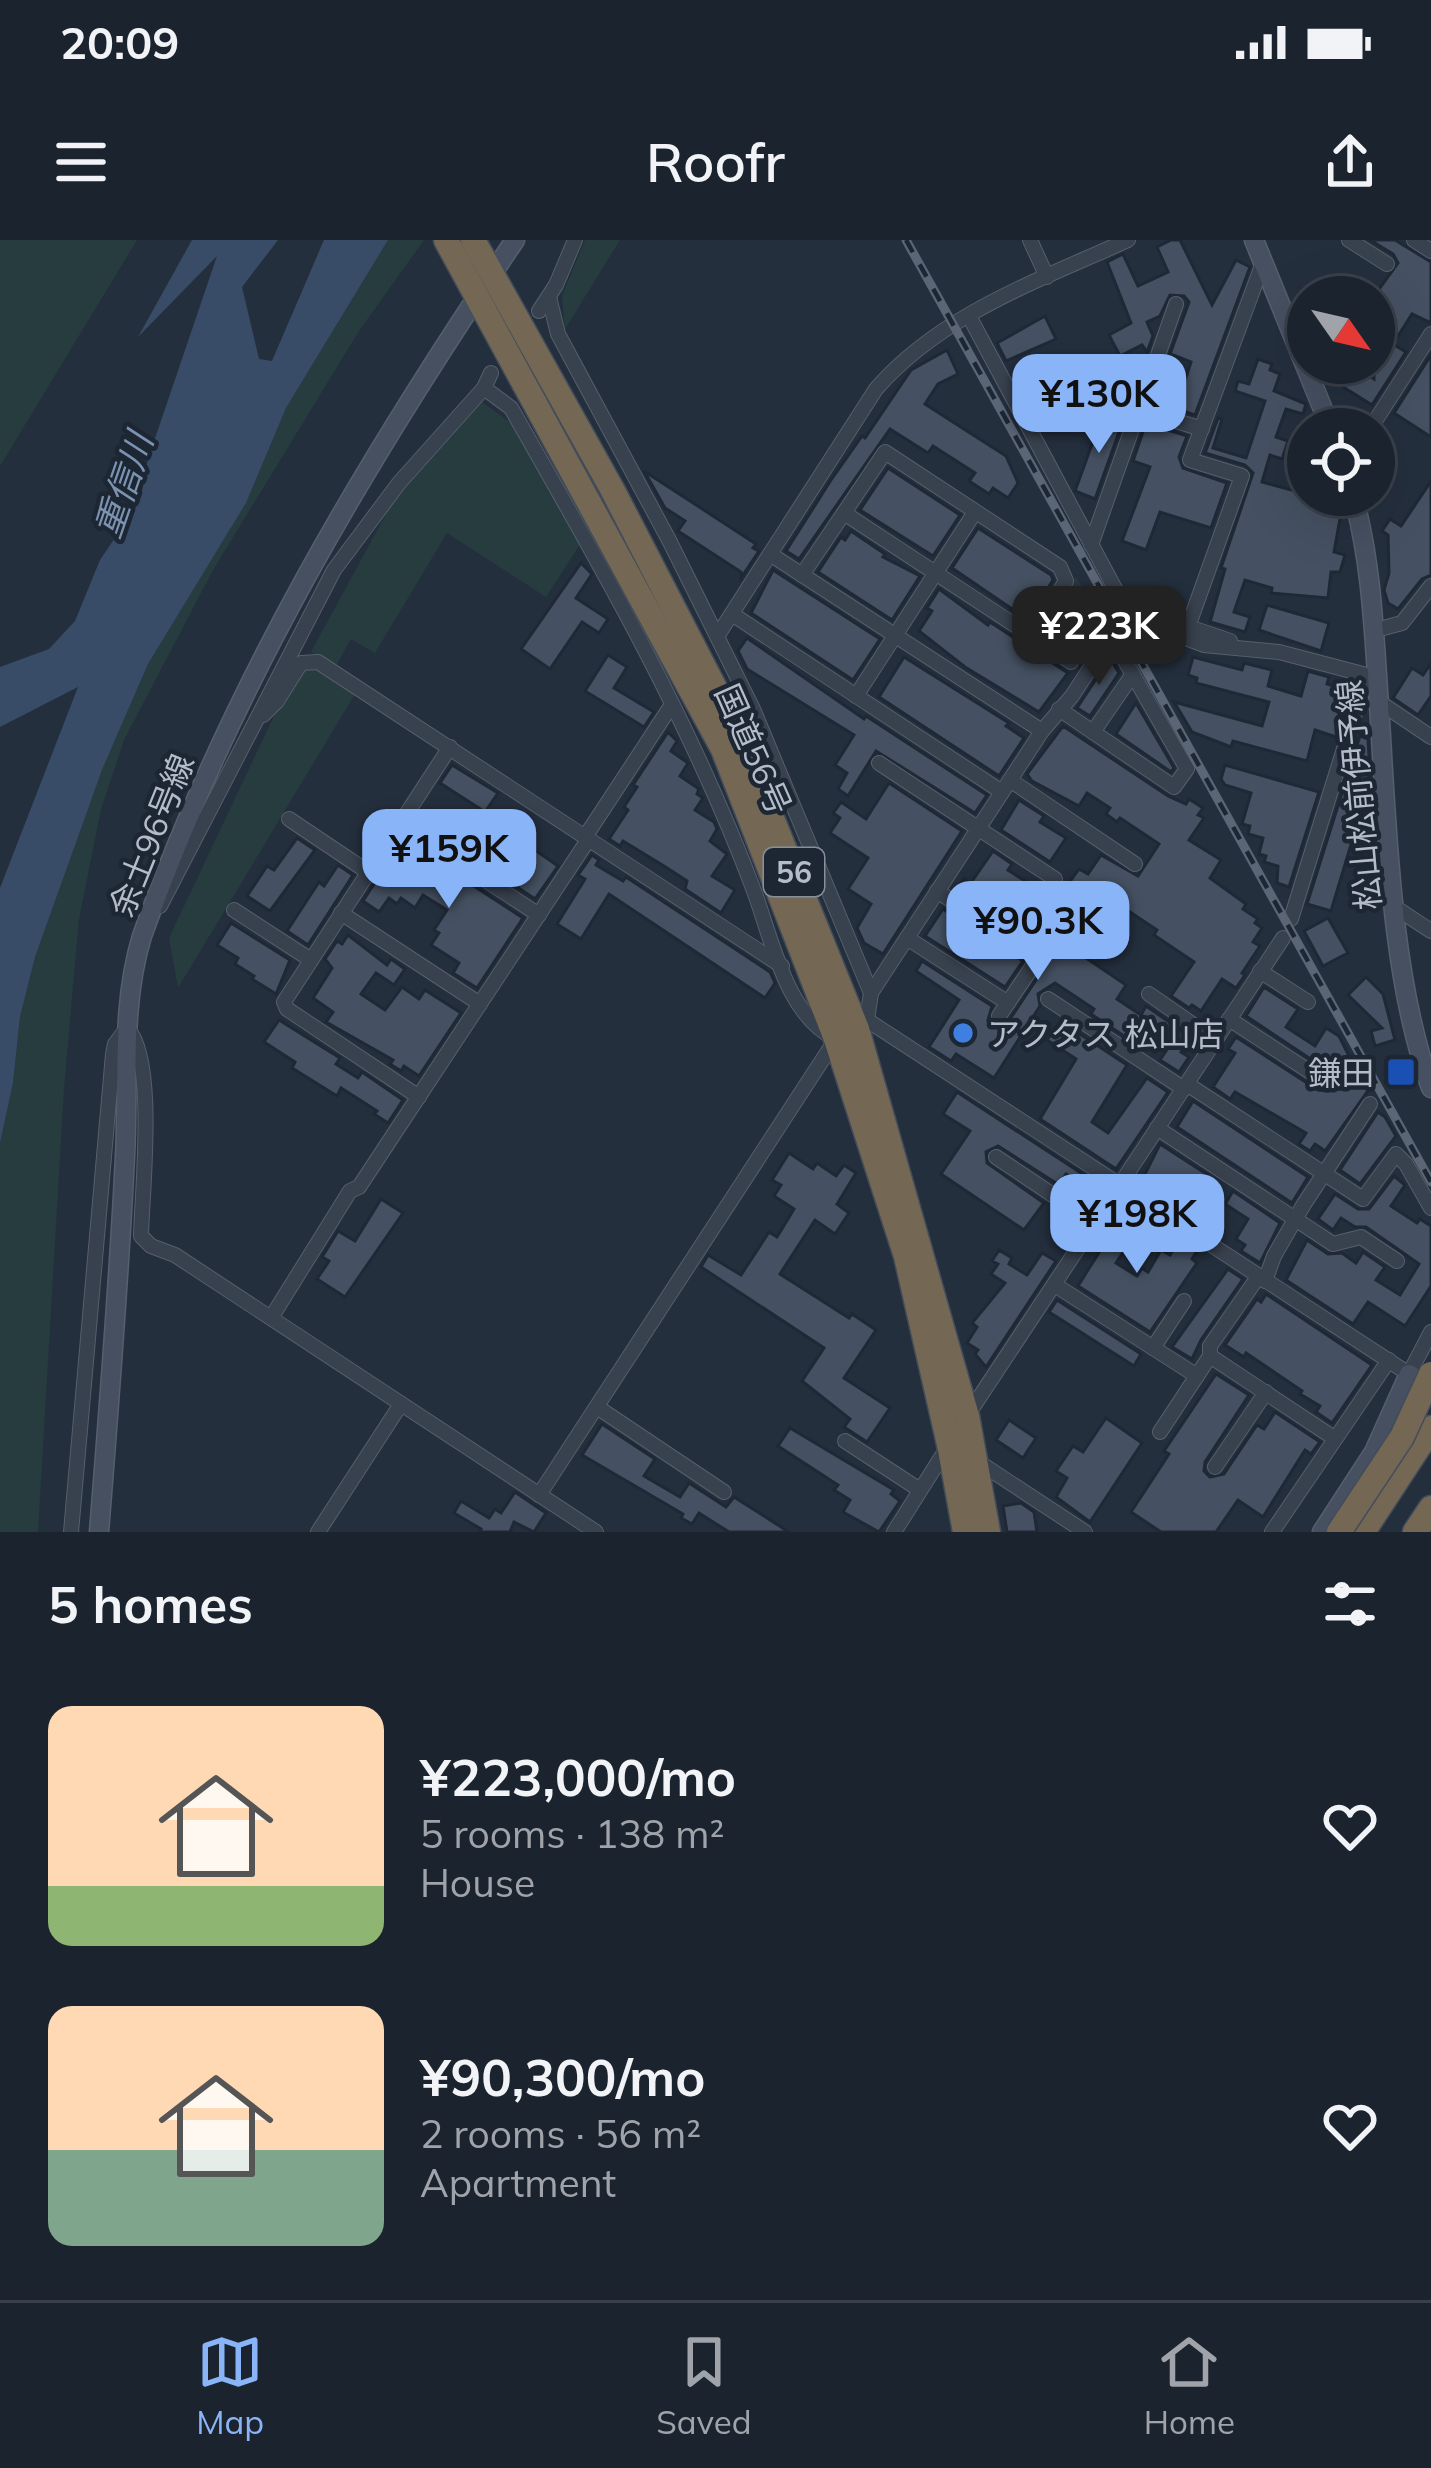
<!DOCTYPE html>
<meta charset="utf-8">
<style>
body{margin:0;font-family:Mulish,"Noto Sans JP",sans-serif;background:#242b36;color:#f1f3f6;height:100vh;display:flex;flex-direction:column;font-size:45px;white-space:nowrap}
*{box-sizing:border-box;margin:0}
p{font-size:39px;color:#a0a4aa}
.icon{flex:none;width:66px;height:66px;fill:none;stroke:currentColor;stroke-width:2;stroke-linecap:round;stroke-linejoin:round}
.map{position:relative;height:1292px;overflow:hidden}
.side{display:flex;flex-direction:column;background:#1b232e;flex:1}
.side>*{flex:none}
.needle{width:78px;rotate:124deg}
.controls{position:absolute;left:1287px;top:36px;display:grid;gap:24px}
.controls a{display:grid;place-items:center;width:108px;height:108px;border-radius:50%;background:#1b232e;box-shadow:0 12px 48px #0002,0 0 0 3px #39404a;font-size:60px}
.price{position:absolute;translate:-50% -102px;padding:0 27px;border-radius:24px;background:#8ab4f8;color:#111;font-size:39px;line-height:78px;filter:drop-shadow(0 3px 6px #0008)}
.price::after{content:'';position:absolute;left:50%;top:72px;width:36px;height:27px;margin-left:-18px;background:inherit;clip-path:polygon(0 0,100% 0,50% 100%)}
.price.active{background:#222;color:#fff}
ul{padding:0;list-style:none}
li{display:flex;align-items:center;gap:36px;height:300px;padding:0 48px}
li span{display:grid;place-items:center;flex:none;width:336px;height:240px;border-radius:24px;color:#555}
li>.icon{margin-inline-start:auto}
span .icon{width:144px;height:144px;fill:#fffc;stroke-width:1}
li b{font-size:51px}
h2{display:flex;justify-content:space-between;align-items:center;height:144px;padding:0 48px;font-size:51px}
.status{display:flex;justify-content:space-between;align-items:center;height:84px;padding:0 60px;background:#1b232e;direction:ltr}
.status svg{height:33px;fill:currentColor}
header{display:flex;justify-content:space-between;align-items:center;height:156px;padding:0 48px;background:#1b232e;font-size:54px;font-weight:600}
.dock{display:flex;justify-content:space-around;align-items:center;height:168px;border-top:3px solid #39404a;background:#1b232e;font-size:33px;color:#a0a4aa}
.dock a{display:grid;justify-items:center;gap:6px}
.dock .active{color:#8ab4f8}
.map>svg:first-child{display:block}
</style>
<div class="status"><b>20:09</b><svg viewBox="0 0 49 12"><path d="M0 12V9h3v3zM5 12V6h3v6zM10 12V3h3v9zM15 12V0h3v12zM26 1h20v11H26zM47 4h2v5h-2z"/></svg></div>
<header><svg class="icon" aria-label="menu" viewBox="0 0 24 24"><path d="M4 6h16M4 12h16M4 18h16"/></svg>Roofr<svg class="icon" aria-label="share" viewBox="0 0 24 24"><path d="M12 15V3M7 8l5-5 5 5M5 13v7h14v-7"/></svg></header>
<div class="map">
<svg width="1431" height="1292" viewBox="0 0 1431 1292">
<rect width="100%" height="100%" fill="#242f3e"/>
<!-- green -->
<g fill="#263c3f">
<path d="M0 0H137L0 226Z"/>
<path d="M388 0H424L359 91 213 330 124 500 101 569 79 679 64 848 38 1292H0V903L13 843 20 777 35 717 102 530 148 424 246 263 286 168Z"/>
<path d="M585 0H620L565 89 562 56Z"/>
<path d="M482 162 515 186 581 303 546 357 447 293 375 413 351 399 336 426 311 412 393 261Z"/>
<path d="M1076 337 1102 379 1077 420 1037 393Z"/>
<path d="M308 425 355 454 178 748 169 698 273 478 302 427Z"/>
</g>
<!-- water -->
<path fill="#394c67" d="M192 0H278L242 47 259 119 272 121 324 0H388L286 168 246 263 148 424 102 530 35 717 20 777 13 843 0 903V648L78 447 0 487V427L49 409 75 381 100 320 140 261 148 219 217 16 138 97Z"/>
<!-- building -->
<g fill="#455162" stroke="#1f2835" stroke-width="3">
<path d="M1171 0H1180L1212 65 1236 20 1250 27 1195 175 1176 169 1191 122 1170 114 1189 62 1184 56 1170 55 1160 76 1147 82 1153 96 1147 112 1142 105 1120 116 1109 95 1131 83 1107 22 1123 14 1138 46 1168 32 1157 7Z"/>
<path d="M1370 0H1395L1431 22V83L1412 74 1393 104 1406 112 1372 165 1324 135 1331 123H1349L1374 139V56L1398 23 1393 14Z"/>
<path d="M1045 76 1056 99 1006 121 997 103Z"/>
<path d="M947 110 958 134 938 144 925 164 1006 216 1018 243 1008 258 993 248 989 254 969 241 975 233 933 206 928 213 890 189 799 319 786 311 831 240 862 196 865 198 911 130Z"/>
<path d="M1431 115V197L1394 173Z"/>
<path d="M1258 119 1272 124 1270 130 1280 134 1274 151 1306 164 1303 174 1286 169 1276 197 1288 201 1282 219 1270 215 1262 242 1295 251 1304 220 1308 221V259L1342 268 1334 312 1345 315 1340 332H1331L1328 358 1271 353 1272 348 1245 340 1234 372 1250 377 1245 392 1210 382 1225 329 1221 328 1253 233 1245 225 1205 213 1218 178 1222 179 1213 208 1246 218 1265 161 1235 151 1238 141 1249 144Z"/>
<path d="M1103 174 1123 181 1095 259 1075 251Z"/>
<path d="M1146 183 1187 196 1179 217 1183 228 1227 243 1211 288 1160 272 1146 310 1122 301 1150 227 1133 221Z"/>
<path d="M888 228 960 275 933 316 860 270Z"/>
<path d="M644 231 756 304 753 308 759 311 741 338V332L678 291 685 281 665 268Z"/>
<path d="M1431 241V335L1422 339 1398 369 1388 363 1384 350 1389 333 1388 295 1382 291 1390 279 1401 286Z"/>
<path d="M978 288 1051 335 1053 340 1028 380 952 328Z"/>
<path d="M851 291 885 314 883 317 920 336 892 380 818 332 841 297 845 300Z"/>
<path d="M581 323 592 334 576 358 608 379 599 393 582 382 550 429 521 409Z"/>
<path d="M773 330 880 399 853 440 751 373Z"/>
<path d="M939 349 988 385 990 382 1068 433 1039 472 965 427 919 391 932 371 927 368Z"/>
<path d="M1267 365 1329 383 1321 411 1259 390Z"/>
<path d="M747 398 864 479 866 476 987 555 975 573 876 511 848 556 838 549 847 533 835 525 854 495 747 429 738 411Z"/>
<path d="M608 415 627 427 614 448 654 472 644 487 585 451Z"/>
<path d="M904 417 1009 483 1006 486 1024 498 999 536 879 457Z"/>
<path d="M1193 417 1242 430 1244 423 1272 430 1268 446 1301 456 1308 431 1329 437 1327 444 1350 451 1336 497 1315 490 1307 521 1233 501 1231 507 1192 492 1174 462 1262 486 1269 462 1196 443 1197 438 1188 435Z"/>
<path d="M1110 418 1119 433 1090 476 1077 468Z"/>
<path d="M1431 423V456L1418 475 1393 458 1412 428 1423 435Z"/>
<path d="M1136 463 1174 528 1171 532 1116 494Z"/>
<path d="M1063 486 1168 556 1186 564 1189 559 1203 568 1198 575 1204 578 1189 600 1221 620 1210 638 1246 664 1243 669 1258 679 1255 683 1262 688 1253 702 1260 706 1242 733 1245 735 1236 748 1222 739 1201 771 1192 765 1189 768 1171 756 1194 722 1154 695 1157 690 1109 658 1096 678 1081 668 1090 654 1070 641 1079 629 1088 634 1101 615 1138 636 1159 604 1120 578 1117 582 1106 574 1110 568 1087 553 1079 566 1032 541 1027 534Z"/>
<path d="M668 492 677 501 671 511 688 523 680 536 699 549 697 554 703 558 695 570 714 582 717 589 710 601 727 614 712 636 735 650 721 673 685 649 687 641 664 626 623 601 620 606 609 599 628 570 624 567 637 547 633 545Z"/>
<path d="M1360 496 1368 498 1370 534 1354 576 1359 578 1331 671 1307 664Z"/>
<path d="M452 525 498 553 485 572 440 543Z"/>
<path d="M1225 525 1319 552 1289 647 1277 643 1278 626 1264 622 1266 616 1259 614 1263 598 1248 594 1250 586 1242 584 1251 553 1225 545 1221 539Z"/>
<path d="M889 543 962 591 883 714 864 703 857 688 871 664 848 649 868 618 830 593 840 578 833 573 841 562 866 579Z"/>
<path d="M1019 560 1044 576 1040 582 1066 598 1050 622 1001 590Z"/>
<path d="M505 589 558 626 535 659 505 639 517 620 495 605Z"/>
<path d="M297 598 315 610 270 671 247 656 267 626 274 630Z"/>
<path d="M400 604 417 615 420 611 523 678 477 748 453 733 459 723 431 705 439 693 434 690 447 670 423 655 415 668 401 658 397 664 389 658 379 672 363 661Z"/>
<path d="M993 611 1012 624 1008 630 1036 648 1032 657 1036 666 1085 698 1076 711 1126 745 1117 759 1141 775 1146 766 1191 797 1181 812 1189 817 1179 832 1160 820 1168 808 1147 794 1139 806 1091 774 1094 769 1055 743 1038 754 1040 766 994 838 956 814 951 821 929 807 959 760 916 731 922 721 992 766 988 780 999 787 1008 782 1058 707 1052 695 1043 694 1035 702 956 650 964 639 970 644Z"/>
<path d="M592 615 599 620 596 625 623 641 626 637 770 732 775 743 765 758 609 654 581 699 557 684 585 639 578 635Z"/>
<path d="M338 625 353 635 308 705 287 691 319 642 324 646Z"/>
<path d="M943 669 1023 721 1005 747 925 696Z"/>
<path d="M1328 678 1348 713 1323 726 1304 691Z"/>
<path d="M231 683 290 720 276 754 252 739 254 736 235 724 238 718 217 705Z"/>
<path d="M348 695 387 725 391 719 405 729 394 745 376 733 361 754 385 770 402 747 419 759 425 750 461 773 419 836 404 826 401 831 390 824 393 820 326 782 333 772 313 758 332 728 325 719 337 701 342 704Z"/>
<path d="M1366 737 1383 754 1395 800 1375 806 1371 791 1382 788 1348 755Z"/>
<path d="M1264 747 1298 769 1286 787 1315 806 1326 788 1339 796 1349 816 1342 827 1372 845 1325 911 1315 904 1310 911 1299 904 1306 893 1235 852 1230 859 1213 847 1235 813 1228 809 1236 797 1318 850 1328 851 1334 846 1330 832 1246 776Z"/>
<path d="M279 780 340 818 336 824 358 838 362 832 403 860 388 883 374 874 377 871 341 848 337 856 292 828 295 822 264 802Z"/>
<path d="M1060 781 1127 825 1092 882 1108 893 1147 838 1168 852 1116 929 1040 879 1076 819 1047 800Z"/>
<path d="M957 852 1104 948 1093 965 1081 956 1088 947 1066 934 1059 945 998 906 986 912 987 923 1044 963 1024 990 941 934 970 891 943 874Z"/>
<path d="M1193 861 1308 937 1292 963 1177 887Z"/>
<path d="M1378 872 1385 877 1396 896 1360 944 1340 930Z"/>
<path d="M1160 904 1208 935 1184 974 1145 948 1148 944 1142 940Z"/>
<path d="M789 913 813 929 817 923 836 936 844 925 856 933 837 964 849 973 835 994 815 980 780 1034 849 1078 852 1074 876 1090 844 1138 890 1168 867 1202 844 1187 850 1179 802 1141 824 1108 701 1027 708 1015 741 1035 769 992 777 997 794 969 774 956 781 945 772 940Z"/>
<path d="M1394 936 1405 945 1391 966 1417 983 1420 979 1431 986V1046L1405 1086 1368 1062 1353 1084 1286 1040 1307 1000 1328 1014 1342 1013 1356 1023 1363 1012 1385 1027 1376 1040 1400 1055 1419 1024 1366 987H1355L1341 978 1333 990 1318 979 1335 954 1358 969H1369Z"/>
<path d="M1233 951 1280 983 1260 1023 1241 1011 1245 1005 1236 999 1248 979 1225 964Z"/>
<path d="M381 959 403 973 345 1057 317 1039 329 1021 322 1017 338 991 355 1001Z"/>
<path d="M1133 967 1147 977 1116 1023 1137 1036 1142 1028 1148 1032 1161 1010 1170 1015 1179 1000 1197 1011 1192 1019 1197 1023 1150 1092 1078 1046 1120 979 1124 981Z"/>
<path d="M999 1010 1012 1018 1009 1024 1027 1035 1042 1013 1056 1021 986 1127 975 1114 978 1110 967 1103 977 1087 972 1083 1005 1043 991 1034 998 1024 992 1021Z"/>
<path d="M1228 1029 1243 1039 1201 1100 1192 1119 1172 1107Z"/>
<path d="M1266 1054 1372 1125 1332 1183 1316 1172 1320 1166 1300 1154 1302 1151 1246 1113 1244 1117 1225 1105 1257 1059 1261 1062Z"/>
<path d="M1057 1060 1141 1114 1134 1126 1049 1072Z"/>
<path d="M1216 1134 1249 1155 1205 1222 1204 1231 1210 1237 1224 1234 1257 1185 1264 1189 1275 1172 1320 1202 1311 1214 1305 1210 1263 1277 1238 1260 1216 1292H1161L1131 1272 1169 1214 1164 1211Z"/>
<path d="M1106 1178 1142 1203 1090 1282 1056 1257 1067 1238 1056 1231 1073 1206 1083 1212Z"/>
<path d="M1009 1180 1036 1198 1023 1218 996 1200Z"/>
<path d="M602 1184 655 1219 644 1236 680 1257 689 1243 726 1267 734 1257 789 1292H729L699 1273 692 1284 681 1278 683 1274 582 1215Z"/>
<path d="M790 1188 894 1250 891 1254 900 1261 879 1292 843 1272 850 1260 834 1250 838 1245 778 1206Z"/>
<path d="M515 1252 546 1273 534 1292 514 1282 510 1292H479L481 1289 454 1273 461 1261 489 1278 495 1269 501 1273Z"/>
<path d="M1021 1263 1034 1272 1037 1292H1007L1003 1266Z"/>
</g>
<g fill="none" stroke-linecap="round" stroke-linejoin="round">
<!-- street-tunnel -->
<path stroke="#3a4453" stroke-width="14" stroke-dasharray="14 7" stroke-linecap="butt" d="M1111 383 1120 374"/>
<defs>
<g id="street">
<path d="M1030 0 1047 37"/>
<path d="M1349 0 1387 24"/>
<path d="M1414 0 1431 11"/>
<path d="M549 57 558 94 670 302 753 469 871 753 867 780 857 789"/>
<path d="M539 71 556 45 575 0"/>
<path d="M969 76 1120 358 1136 369 1230 401"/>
<path d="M484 148 511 168C600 324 691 482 754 651 772 699 786 776 836 799L539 1255"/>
<path d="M1138 169 1202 189"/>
<path d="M1370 189 1431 94"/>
<path d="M844 273 1071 422"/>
<path d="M1091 305 1176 64"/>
<path d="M770 314 1042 491"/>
<path d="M802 335 885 212 1060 327 1066 341 1031 396"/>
<path d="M732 374 1002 552"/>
<path d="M1188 387 1242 236 1190 220 1263 23"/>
<path d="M1376 390 1402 383 1431 346"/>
<path d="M718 395 876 149C941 74 1040 40 1128 0"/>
<path d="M856 456 975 272"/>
<path d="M1379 462 1431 497"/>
<path d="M1059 469 1174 547 1187 529 1116 405"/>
<path d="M263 475 277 461 301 423 318 422 782 726"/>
<path d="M1093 492 1133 434"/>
<path d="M879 523 1055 639 1043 657 1093 690"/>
<path d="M1010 540 1135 624"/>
<path d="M289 579 368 632"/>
<path d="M400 584 539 675"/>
<path d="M585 597 671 466"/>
<path d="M937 651 1039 718"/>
<path d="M160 666 334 330 399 243 484 148 491 133"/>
<path d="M1396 668 1431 691"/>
<path d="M234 670 311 720"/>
<path d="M341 673 480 764"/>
<path d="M1291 679 1366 438"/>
<path d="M907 698 1008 763"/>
<path d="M1260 731 1308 762"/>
<path d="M871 753 1042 491 1072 456 1113 393 1141 381 1204 405 1279 412 1378 438"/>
<path d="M1149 754 1215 800"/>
<path d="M1048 759 1184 849"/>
<path d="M999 776 1047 705"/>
<path d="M1229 779 1324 841"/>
<path d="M867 780 1409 1134 1431 1092"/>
<path d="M1187 844 1363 959 1396 914 1406 924 1431 968"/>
<path d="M419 857 287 769 284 762 450 507"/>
<path d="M1157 888 1333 1004 1361 997 1397 1021"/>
<path d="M996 917 1096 984"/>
<path d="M1265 1041 1274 1016 1304 964 1370 864"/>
<path d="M1055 1045 1197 1136"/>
<path d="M271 1078 350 951 359 947 588 600"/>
<path d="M1153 1108 1184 1061"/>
<path d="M1210 1116V1106L1258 1037"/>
<path d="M597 1167 724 1252"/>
<path d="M967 1176 1283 698"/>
<path d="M1160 1192 1210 1116 1334 1198"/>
<path d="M845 1201 920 1250"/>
<path d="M977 1221 1085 1292"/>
<path d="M1215 1227 1266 1152"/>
<path d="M71 1292 113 814 115 804 127 788C157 819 142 950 141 996L151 1006 175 1015 596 1292"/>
<path d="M318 1292 401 1164"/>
<path d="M894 1292 949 1205"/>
<path d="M1272 1292 1389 1120"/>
</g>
<g id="secondary">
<path d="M1254 0 1331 189"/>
<path d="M1353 255C1372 324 1374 394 1379 465 1387 585 1390 736 1431 848"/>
<path d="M99 1292C109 1167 119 1041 125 916 129 842 120 768 142 696 231 446 367 219 515 0"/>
<path d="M1322 1292 1374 1212 1409 1134 1431 1148"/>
</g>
<g id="highway">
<path d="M446 0 723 509 836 799 906 1016 949 1204 965 1292"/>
<path d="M473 0 612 249 736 489 857 789 967 1176 988 1292"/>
<path d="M1363 1292 1431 1188"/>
<path d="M1415 1292 1431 1268"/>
</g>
</defs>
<!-- street casing -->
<use href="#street" stroke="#565f6c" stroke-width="16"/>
<!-- secondary casing -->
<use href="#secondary" stroke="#565f6c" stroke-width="21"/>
<!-- highway casing -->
<use href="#highway" stroke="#434c59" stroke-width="27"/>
<!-- street -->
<use href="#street" stroke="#38414e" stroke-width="14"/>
<!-- secondary -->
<use href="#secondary" stroke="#465061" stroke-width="18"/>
<!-- highway -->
<use href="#highway" stroke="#746855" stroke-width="24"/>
<defs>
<path id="rail" d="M906 0 1431 942"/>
</defs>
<!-- rail casing -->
<use href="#rail" stroke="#5a6575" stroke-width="9"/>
<!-- rail -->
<use href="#rail" stroke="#1d2633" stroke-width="4.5" stroke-dasharray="14" stroke-linecap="butt"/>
<defs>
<path id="highway-bridge" d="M1339 1292 1402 1197 1431 1134"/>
</defs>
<!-- highway-bridge casing -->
<use href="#highway-bridge" stroke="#434c59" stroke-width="27" stroke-linecap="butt"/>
<!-- highway-bridge -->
<use href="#highway-bridge" stroke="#746855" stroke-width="24"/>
</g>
<!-- markers -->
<circle fill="#3f7fe0" stroke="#1d2633" stroke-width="4.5" cx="963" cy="793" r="12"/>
<rect fill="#1a4fb4" stroke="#1d2633" stroke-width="4.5" x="1386" y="817" width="30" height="30" rx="6"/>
<g text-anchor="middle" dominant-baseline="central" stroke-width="9" stroke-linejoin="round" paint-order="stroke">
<!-- shield labels -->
<rect fill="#1d2633" stroke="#878f9c" stroke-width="3" x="764" y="608" width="60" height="48" rx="9"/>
<g font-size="30" font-weight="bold" fill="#b4bcc9">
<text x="794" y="632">56</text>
</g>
<!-- street labels -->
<g font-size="33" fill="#b4bcc9" stroke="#1d2633">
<text transform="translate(754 509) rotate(66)">国道56号</text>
<text transform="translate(1358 555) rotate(-95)">松山松前伊予線</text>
<text transform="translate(151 595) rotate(-68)">余土96号線</text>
</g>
<!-- poi labels -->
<g font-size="33" fill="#b4bcc9" stroke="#1d2633" text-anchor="start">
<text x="987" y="793">アクタス 松山店</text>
<text x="1374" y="832" text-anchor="end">鎌田</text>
</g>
<!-- water labels -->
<g font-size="36" font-style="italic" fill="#7c92b1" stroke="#1d2633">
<text transform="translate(123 245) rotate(-71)">重信川</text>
</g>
</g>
</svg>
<div class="controls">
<a><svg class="needle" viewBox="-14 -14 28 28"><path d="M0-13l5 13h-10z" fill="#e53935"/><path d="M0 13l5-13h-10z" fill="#a0a4aa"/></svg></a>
<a><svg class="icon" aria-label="locate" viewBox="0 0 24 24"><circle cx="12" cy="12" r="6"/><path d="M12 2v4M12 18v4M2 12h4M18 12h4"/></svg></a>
</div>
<b class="price" style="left:1099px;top:216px">¥130K</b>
<b class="price active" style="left:1099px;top:448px">¥223K</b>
<b class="price" style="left:449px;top:671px">¥159K</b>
<b class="price" style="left:1038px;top:743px">¥90.3K</b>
<b class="price" style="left:1137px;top:1036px">¥198K</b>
</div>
<section class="side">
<h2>5 homes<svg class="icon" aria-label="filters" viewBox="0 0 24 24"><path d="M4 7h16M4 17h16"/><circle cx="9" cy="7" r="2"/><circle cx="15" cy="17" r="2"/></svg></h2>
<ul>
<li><span style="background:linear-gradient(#ffd9b3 75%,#8fb573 0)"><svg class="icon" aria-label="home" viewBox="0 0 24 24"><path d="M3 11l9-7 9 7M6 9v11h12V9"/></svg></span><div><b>¥223,000/mo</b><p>5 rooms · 138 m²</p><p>House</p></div><svg class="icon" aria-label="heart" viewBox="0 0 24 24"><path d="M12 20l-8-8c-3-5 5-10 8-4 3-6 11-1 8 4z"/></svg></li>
<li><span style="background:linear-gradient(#ffd9b3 60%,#7fa58c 0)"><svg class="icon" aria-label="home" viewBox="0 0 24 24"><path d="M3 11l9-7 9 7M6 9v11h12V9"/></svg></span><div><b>¥90,300/mo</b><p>2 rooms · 56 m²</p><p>Apartment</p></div><svg class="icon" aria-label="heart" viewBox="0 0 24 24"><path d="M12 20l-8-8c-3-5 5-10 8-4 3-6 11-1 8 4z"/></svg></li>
</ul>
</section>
<nav class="dock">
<a class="active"><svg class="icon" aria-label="map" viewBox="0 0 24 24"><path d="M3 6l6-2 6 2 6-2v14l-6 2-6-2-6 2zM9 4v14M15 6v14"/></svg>Map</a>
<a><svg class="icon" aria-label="saved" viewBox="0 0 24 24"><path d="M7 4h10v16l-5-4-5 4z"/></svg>Saved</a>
<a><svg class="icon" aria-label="home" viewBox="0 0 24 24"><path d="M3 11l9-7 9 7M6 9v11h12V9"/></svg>Home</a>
</nav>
